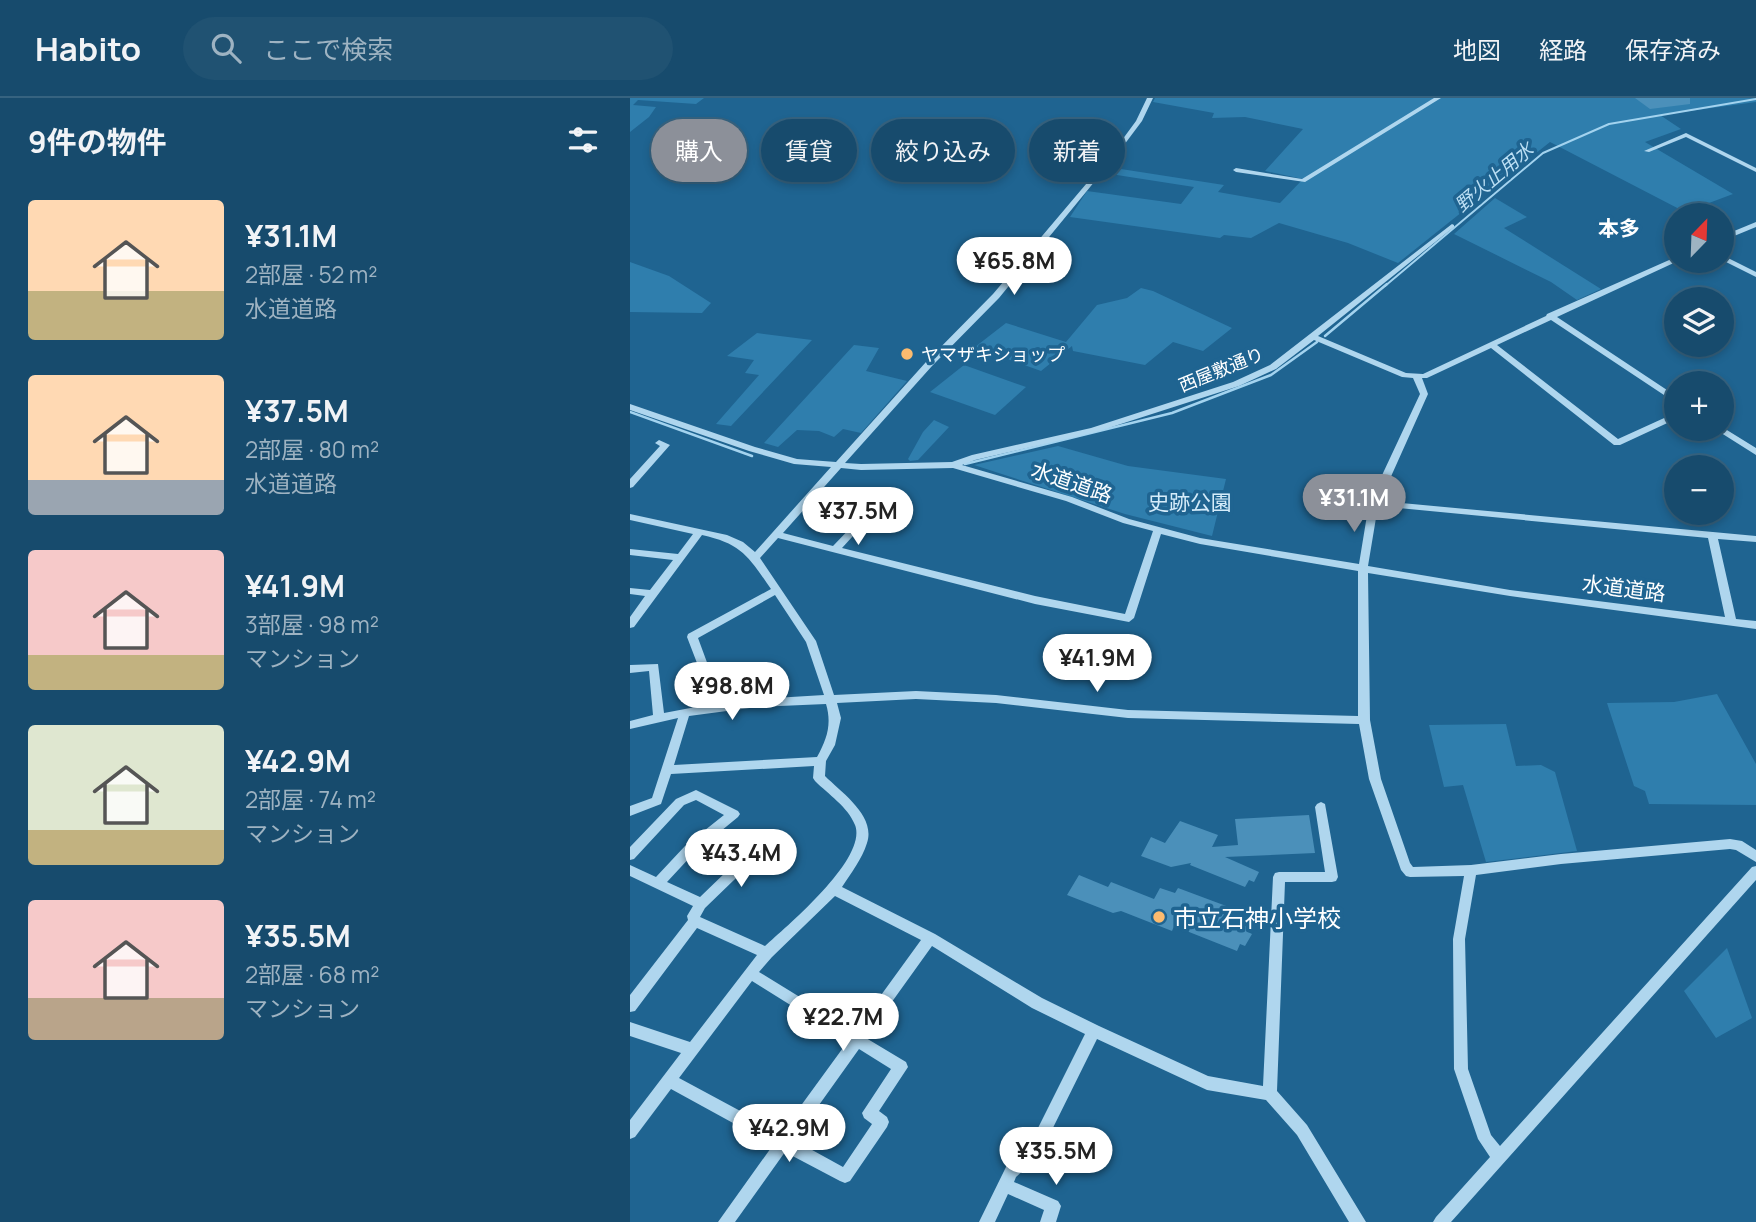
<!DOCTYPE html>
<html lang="ja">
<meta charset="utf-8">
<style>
body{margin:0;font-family:Manrope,"Noto Sans JP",sans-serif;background:#205272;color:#f1f3f6;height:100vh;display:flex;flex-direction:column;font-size:26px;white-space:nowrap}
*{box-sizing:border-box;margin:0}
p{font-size:23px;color:#9eb3c2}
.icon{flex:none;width:38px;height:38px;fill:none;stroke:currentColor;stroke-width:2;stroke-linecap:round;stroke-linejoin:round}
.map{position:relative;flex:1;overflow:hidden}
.panel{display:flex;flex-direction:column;background:#174b6d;width:630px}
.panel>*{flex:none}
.top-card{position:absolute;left:21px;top:21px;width:665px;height:63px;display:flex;gap:14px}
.needle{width:46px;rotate:23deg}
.buttons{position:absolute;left:1034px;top:105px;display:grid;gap:14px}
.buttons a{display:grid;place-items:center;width:70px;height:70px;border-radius:50%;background:#174b6d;box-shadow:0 4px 10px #0003,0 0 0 2px #366380;font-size:35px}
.price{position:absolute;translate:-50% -60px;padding:0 16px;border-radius:24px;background:#fff;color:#222;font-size:23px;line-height:46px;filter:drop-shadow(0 2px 4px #0008)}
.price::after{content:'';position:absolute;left:50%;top:42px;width:21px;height:16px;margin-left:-10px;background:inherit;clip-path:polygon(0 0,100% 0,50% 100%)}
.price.on{background:#8c9099;color:#fff}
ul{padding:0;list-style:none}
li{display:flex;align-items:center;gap:21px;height:175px;padding:0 28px}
li span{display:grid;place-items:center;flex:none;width:196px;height:140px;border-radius:7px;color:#555}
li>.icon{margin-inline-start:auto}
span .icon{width:84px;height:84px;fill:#fffc;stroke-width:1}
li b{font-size:30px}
h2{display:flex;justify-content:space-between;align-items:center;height:84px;padding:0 28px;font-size:30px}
.pill{padding:0 24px;border-radius:32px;background:#174b6d;box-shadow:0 4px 10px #0003,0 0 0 2px #366380;font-size:24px;line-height:63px}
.pill.on{background:#8c9099;color:#fff}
header{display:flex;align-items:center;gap:42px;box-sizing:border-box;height:98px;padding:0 35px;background:#174b6d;border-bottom:2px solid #366380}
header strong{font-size:33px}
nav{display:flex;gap:38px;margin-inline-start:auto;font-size:24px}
.search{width:490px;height:63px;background:#205272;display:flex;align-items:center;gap:18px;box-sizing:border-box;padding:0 24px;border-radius:38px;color:#9eb3c2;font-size:26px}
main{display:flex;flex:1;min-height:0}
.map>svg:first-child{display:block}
</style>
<header>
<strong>Habito</strong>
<div class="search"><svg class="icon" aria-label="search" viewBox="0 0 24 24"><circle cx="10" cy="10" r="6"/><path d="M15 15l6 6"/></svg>ここで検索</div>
<nav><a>地図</a><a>経路</a><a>保存済み</a></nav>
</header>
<main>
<section class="panel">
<h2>9件の物件<svg class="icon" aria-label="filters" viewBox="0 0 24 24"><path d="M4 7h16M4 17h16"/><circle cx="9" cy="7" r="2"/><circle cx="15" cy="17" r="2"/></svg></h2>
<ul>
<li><span style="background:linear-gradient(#ffd9b3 65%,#c2b280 0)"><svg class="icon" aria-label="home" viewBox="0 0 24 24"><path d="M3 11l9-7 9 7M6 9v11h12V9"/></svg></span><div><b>¥31.1M</b><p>2部屋 · 52 m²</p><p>水道道路</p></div></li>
<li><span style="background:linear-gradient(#ffd9b3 75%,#9aa5b1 0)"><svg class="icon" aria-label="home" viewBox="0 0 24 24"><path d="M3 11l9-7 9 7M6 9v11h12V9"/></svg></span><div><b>¥37.5M</b><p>2部屋 · 80 m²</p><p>水道道路</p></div></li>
<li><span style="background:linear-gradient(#f6c9c9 75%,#c2b280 0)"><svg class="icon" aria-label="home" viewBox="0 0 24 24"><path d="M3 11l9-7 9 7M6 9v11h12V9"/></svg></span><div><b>¥41.9M</b><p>3部屋 · 98 m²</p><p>マンション</p></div></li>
<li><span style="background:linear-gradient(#dfe7d0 75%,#c2b280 0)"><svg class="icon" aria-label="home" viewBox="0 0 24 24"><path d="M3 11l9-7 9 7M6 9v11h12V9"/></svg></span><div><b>¥42.9M</b><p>2部屋 · 74 m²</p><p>マンション</p></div></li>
<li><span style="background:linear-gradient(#f6c9c9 70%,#b9a48a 0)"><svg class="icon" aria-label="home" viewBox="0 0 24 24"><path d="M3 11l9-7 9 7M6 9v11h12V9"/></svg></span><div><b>¥35.5M</b><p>2部屋 · 68 m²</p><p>マンション</p></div></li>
</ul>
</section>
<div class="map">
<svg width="1126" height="1124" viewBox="0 0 1126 1124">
<rect width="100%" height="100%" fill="#1f6491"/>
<!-- green -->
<g fill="#2f7ead">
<path d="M0 0H74L66 6 8 2 3 7 26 9 19 19 0 34Z"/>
<path d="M525 0H1126V4L1030 17 1051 31 1015 44 1103 96 1055 114 920 44 768 165 718 145 649 125 621 140 594 137 590 140 440 119 457 93 551 106 564 89 474 75 478 69 594 87 588 94 650 105 673 81 635 73 673 31 615 19 582 20 584 15 523 4Z"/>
<path d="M865 100 897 119 874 130 971 191 947 202 921 184 824 136Z"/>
<path d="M0 164 39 178 81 205 72 215 0 214Z"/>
<path d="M511 190 523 193 602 230 573 253 543 244 515 267 443 253 442 248 411 273 345 249 376 225 436 244 467 207 497 200Z"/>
<path d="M127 235 182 242 101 328 86 326 129 277 115 275 124 262 97 258Z"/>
<path d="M224 247 249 250 236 273 277 283 231 335 213 331 204 339 189 333 167 332 148 349 134 345Z"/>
<path d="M334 267 396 289 365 317 300 294Z"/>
<path d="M304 322 319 329 288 362 280 363 278 361 293 334Z"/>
<path d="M428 348 498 368 596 381 582 438 495 416 344 367Z"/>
<path d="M1087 596 1126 666V707L1019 706 1015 693 1004 688 977 605 1044 604Z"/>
<path d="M876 626 886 668 911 667 925 674 947 753 856 764 833 687 814 689 799 627Z"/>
<path d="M1097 850 1122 920 1086 940 1054 893Z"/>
</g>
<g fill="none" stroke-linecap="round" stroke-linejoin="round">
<!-- stream-far1 -->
<path stroke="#a3d3ef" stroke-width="2" d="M755 188 913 55 979 26 1126 1"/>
<!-- stream -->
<g stroke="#a3d3ef" stroke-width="2.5">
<path d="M695 238 757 186"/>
<path d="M0 314 122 358"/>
<path d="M335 366 542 315 641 277 687 244"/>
</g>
</g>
<!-- building -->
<g fill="#4b90ba">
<path d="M1005 0H1060V6L1020 11Z"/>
<path d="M679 717 685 755 595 759 629 774 624 784 619 782 615 789 560 767 561 765 541 769 511 758 521 739 535 745 550 723 588 737 582 749 608 747 605 721Z"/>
<path d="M449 777 478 789 481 784 524 801 530 790 545 795 548 790 623 818 616 833 622 836 615 848 610 846 607 853 544 828 542 833 491 813 483 815 437 797Z"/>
</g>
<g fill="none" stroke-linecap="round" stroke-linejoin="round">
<!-- minor -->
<g fill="#afd6ee" fill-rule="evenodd">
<path d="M517 0H523L512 23 488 55 369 200 302 268 215 365 231 366 322 364 342 357 461 330 603 284 640 267 822 126 824 127V129L688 238 776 275 793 276 916 218 917 216 1046 159V163H1048L927 219 1046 298V303H1043L921 222 867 247 988 341 1043 316H1046V321L990 347H984L861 250 797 280H792L798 296 750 403 1126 438V444L1088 441 1106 521 1126 523V531L880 498 738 475 740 622 751 681 780 765 783 769 841 767 931 756 1100 741 1112 743 1126 752V764L1106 752 1100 751 931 766 846 777 835 841 838 971 861 1037 870 1048 1122 769 1126 768V782L821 1124H803L806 1119 860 1059 848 1041 824 971 823 841 834 778 780 779 776 778 771 772 739 681 729 626 498 620 366 605 286 601 207 605 211 620 205 647 196 663 195 678C212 695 246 718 237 745 232 761 221 775 212 789L305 836 412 900 469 928 578 978 633 988 643 779 645 775 649 774H695L685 709 687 706 691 704 695 706 708 779 706 783 702 784H655L647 993 677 1027 736 1124H719L667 1037 636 1002 577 992 467 941 409 1058 386 1079 384 1084 428 1103 431 1108 426 1124H410L414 1112 378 1096 365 1124H349L376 1069 399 1048 455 936 402 910 302 848 236 940 276 964 278 969 249 1013 257 1019 259 1024 257 1029 220 1083 215 1085 210 1083 155 1054 105 1124H88L143 1047 41 991 5 1039 0 1041V1022L51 955 0 938V924L60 944 127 857 67 830 5 913 0 914V897L58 822 57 818 63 808 0 778V767L26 779 55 748 94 717 66 702 54 707 4 761 0 762V749L46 701 66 692 108 713 110 716 108 719 63 756 37 784 70 799 125 746 129 745 133 746 135 750 133 754 75 810 70 819 135 848C158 827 238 760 225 727 218 709 198 696 185 683L183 680 184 668 41 676 31 706 0 718V708L22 700 48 620 0 631V623L23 617 19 573 0 575V567L28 566 34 615 76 607 72 578 57 539 58 536 141 491C118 458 112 446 72 437L4 529 0 530V519L15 498 0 496V490L20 492 43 462 0 457V451L48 456 63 436 0 422V416L97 437 113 444 125 454 201 369 164 366 119 353 0 312V306L125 349 167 361 206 364 296 264 363 196 484 53 506 23ZM684 242 772 279 783 280 790 296 739 405 729 466 570 440 499 421 442 399 332 367 345 362 466 334 609 288 646 271ZM211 370 231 372 323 370 436 403 493 425 523 433 495 516 405 498 212 450 233 427 235 425 233 423H227L203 448 153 435ZM748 408 1078 440 1095 519 880 492 738 468ZM531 436 570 446 728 473V618L498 612 366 597 286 593 204 597 186 543 130 460 148 440 405 506 499 524 504 520ZM145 497 176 544 194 597 127 601 87 606 82 578 68 540ZM196 606C202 626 197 641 187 659L44 667 59 618 127 609ZM205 798 291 842 225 933 129 874 142 859ZM122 883 218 943 151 1035 49 980ZM229 951 261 971 232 1015 234 1020 242 1026 213 1069 164 1042Z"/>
<path d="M804 0H811L675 84 606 74 603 72 606 70 672 81Z"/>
<path d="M1056 35 1126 70V74L1056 39 1019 54 1014 53Z"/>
<path d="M1126 124V129L1092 143V138Z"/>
<path d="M1092 157 1126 174V179L1092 162Z"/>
<path d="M1092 329 1126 350V357L1088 333 1087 331H1092Z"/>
<path d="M29 342 40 347 3 389 0 390V381L30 348 25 345Z"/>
</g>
</g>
<!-- markers -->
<g fill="#fcbb6f" stroke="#1f6491" stroke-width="2.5">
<circle cx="277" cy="256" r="7"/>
<circle cx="529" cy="819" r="7"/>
</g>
<g text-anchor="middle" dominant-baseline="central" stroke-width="7" stroke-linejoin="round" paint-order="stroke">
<!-- far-poi labels -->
<g font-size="18" fill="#fff" stroke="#1f6491" text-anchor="start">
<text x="291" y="256">ヤマザキショップ</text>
</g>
<!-- far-street labels -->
<g font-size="18" fill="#fff" stroke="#1f6491">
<text transform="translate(591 271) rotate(-22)">西屋敷通り</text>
</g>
<!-- far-water labels -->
<g font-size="19" font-style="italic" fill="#bbdff4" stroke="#1f6491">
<text transform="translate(864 79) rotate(-40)">野火止用水</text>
</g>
<!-- far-quarter labels -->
<g font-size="21" font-weight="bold" fill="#fff" stroke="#1f6491">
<text x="989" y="130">本多</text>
</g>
<!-- street labels -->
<g font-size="21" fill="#fff" stroke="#1f6491">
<text transform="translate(442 384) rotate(19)">水道道路</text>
<text transform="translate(994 490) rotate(7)">水道道路</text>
</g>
<!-- park labels -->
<g font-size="21" fill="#d5ecfa" stroke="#1f6491">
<text x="560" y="404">史跡公園</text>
</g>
<!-- near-poi labels -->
<g font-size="24" fill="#fff" stroke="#1f6491" text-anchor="start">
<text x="543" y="819">市立石神小学校</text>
</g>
</g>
</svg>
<div class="buttons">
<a><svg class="needle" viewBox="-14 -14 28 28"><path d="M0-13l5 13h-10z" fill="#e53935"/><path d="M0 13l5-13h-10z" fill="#9eb3c2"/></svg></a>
<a><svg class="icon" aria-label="layers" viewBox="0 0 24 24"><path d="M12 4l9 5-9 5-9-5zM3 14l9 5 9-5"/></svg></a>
<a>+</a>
<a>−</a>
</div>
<b class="price" style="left:384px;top:199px">¥65.8M</b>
<b class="price on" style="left:724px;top:436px">¥31.1M</b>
<b class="price" style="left:228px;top:449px">¥37.5M</b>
<b class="price" style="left:467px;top:596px">¥41.9M</b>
<b class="price" style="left:102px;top:624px">¥98.8M</b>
<b class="price" style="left:111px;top:791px">¥43.4M</b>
<b class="price" style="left:213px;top:955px">¥22.7M</b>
<b class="price" style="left:159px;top:1066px">¥42.9M</b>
<b class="price" style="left:426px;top:1089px">¥35.5M</b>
<div class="top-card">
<a class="pill on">購入</a>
<a class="pill">賃貸</a>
<a class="pill">絞り込み</a>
<a class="pill">新着</a>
</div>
</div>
</main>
